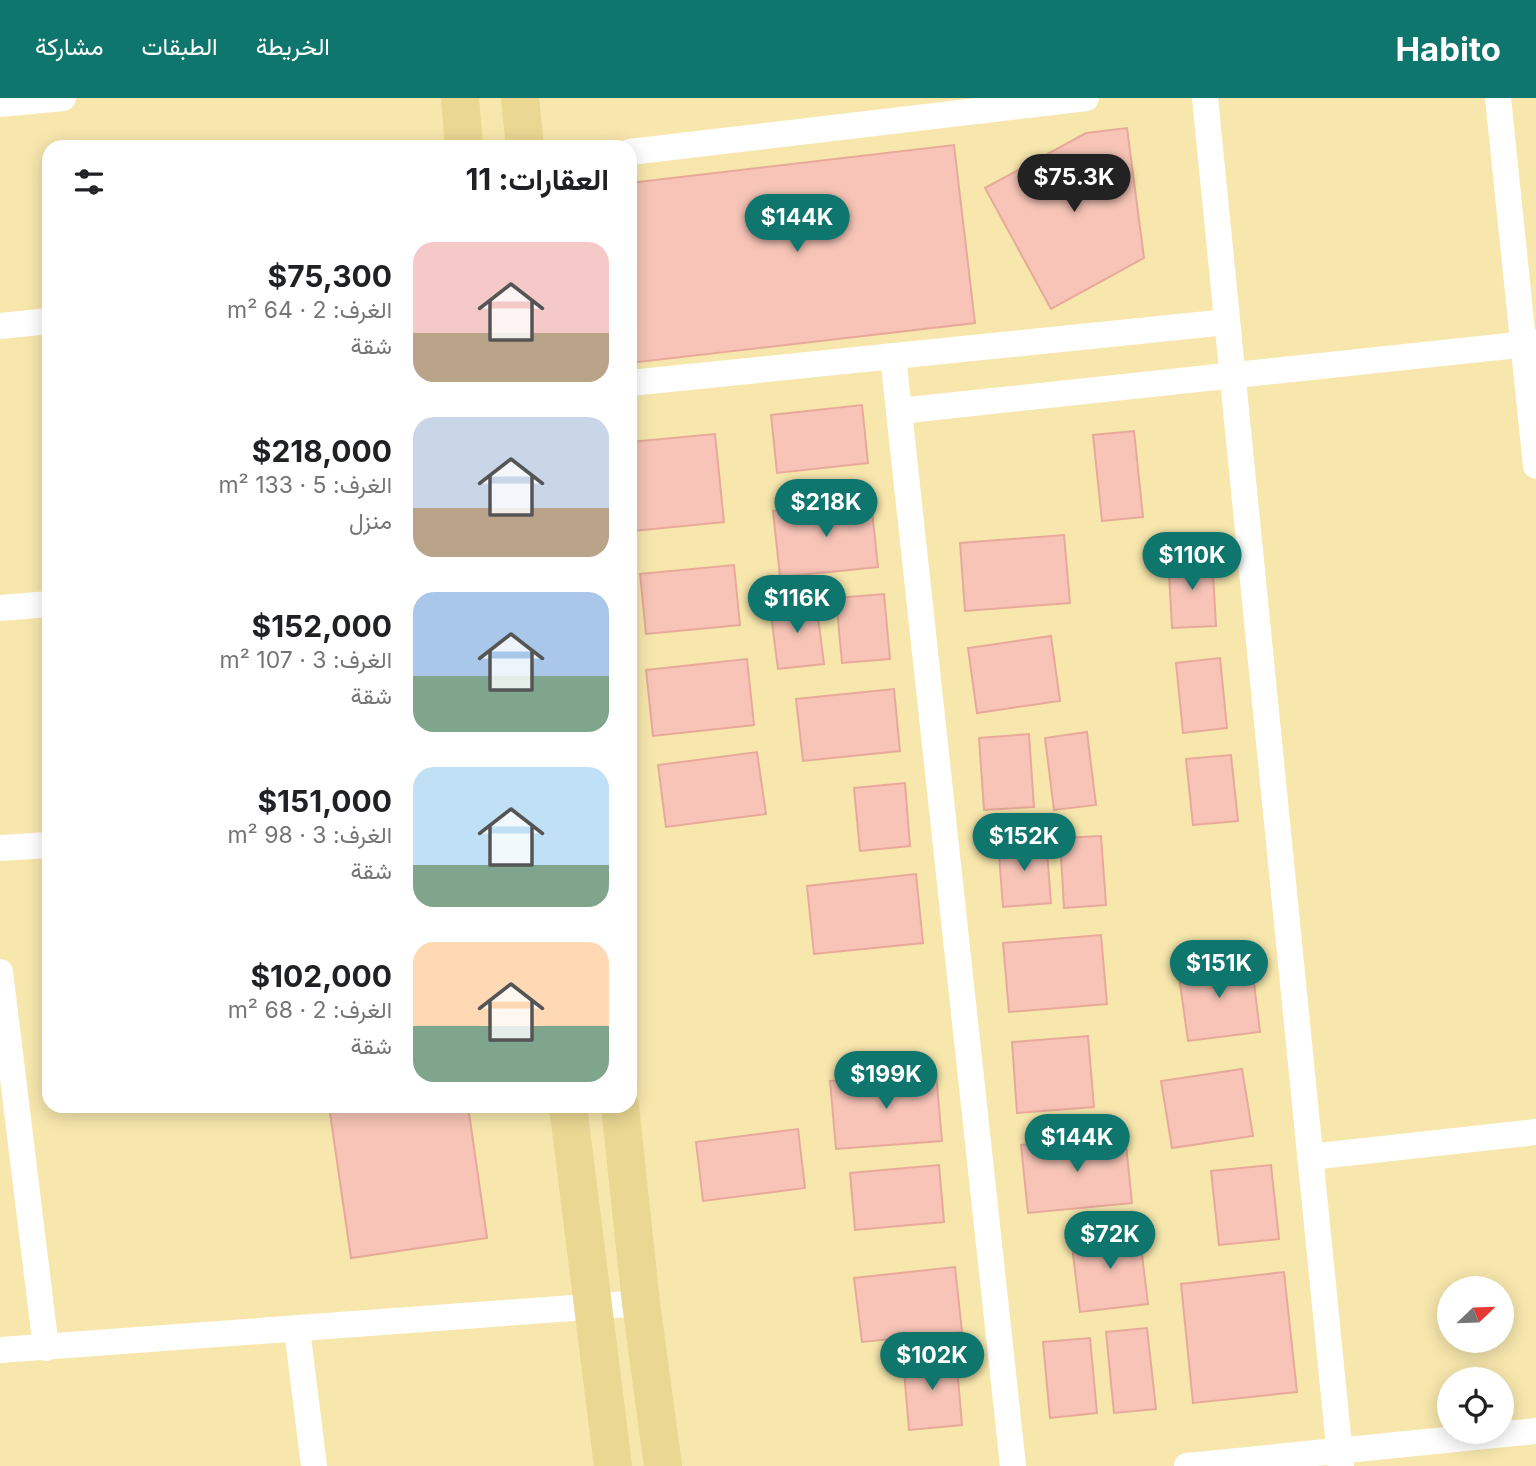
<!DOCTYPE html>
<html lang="ar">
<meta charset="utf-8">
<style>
body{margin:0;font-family:Inter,Vazirmatn,sans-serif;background:#f6f6f6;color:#202124;direction:rtl;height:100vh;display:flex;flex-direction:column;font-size:26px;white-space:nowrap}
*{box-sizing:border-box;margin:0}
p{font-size:23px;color:#757577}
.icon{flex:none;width:38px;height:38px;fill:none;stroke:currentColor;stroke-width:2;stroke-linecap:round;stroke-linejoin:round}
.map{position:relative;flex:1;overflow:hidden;direction:ltr}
.sheet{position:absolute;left:42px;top:42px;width:595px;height:973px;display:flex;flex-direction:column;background:#fff;border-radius:21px;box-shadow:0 4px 18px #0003;direction:rtl}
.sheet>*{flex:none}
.needle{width:46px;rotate:67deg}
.fabs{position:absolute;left:1437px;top:1178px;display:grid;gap:14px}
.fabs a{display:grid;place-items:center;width:77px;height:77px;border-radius:50%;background:#fff;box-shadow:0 4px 18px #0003;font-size:35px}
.price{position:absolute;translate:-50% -60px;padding:0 16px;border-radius:24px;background:#0f766e;color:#fff;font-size:23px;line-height:46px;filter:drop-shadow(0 2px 4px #0008)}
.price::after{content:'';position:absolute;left:50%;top:42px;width:21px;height:16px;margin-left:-10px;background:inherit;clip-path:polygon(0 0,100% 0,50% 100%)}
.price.active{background:#222;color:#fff}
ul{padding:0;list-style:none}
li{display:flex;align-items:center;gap:21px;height:175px;padding:0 28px}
li span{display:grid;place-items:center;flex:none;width:196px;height:140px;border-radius:21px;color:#555}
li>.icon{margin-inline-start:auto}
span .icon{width:84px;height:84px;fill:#fffc;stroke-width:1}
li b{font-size:30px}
h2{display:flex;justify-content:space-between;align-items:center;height:84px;padding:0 28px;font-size:30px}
header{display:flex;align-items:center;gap:42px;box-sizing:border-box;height:98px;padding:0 35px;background:#0f766e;color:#fff}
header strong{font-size:33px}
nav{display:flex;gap:38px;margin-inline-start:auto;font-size:24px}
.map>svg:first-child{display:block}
</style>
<header>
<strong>Habito</strong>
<nav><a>الخريطة</a><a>الطبقات</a><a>مشاركة</a></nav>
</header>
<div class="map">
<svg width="1536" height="1368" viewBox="0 0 1536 1368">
<rect width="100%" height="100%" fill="#f7e7ad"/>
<!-- building -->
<g fill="#f7c4b7" stroke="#e7aa9a" stroke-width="2">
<path d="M1127 30 1144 160 1051 211 985 90 1086 35Z"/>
<path d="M954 47 975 225 630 265V85Z"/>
<path d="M862 307 868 365 777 375 771 317Z"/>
<path d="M1134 333 1143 419 1102 423 1093 337Z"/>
<path d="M715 336 724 424 633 433 630 402V344Z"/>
<path d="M871 403 878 469 780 479 773 413Z"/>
<path d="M1064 437 1070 505 965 513 960 445Z"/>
<path d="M1212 457 1216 528 1172 530 1168 459Z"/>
<path d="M734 467 740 527 646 536 640 476Z"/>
<path d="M884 496 890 561 842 565 836 500Z"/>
<path d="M816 503 824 566 778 571 770 509Z"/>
<path d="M1051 538 1060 603 977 615 968 550Z"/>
<path d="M1220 560 1227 630 1183 635 1176 565Z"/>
<path d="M747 561 754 627 653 638 646 572Z"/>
<path d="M894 591 900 653 803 663 796 601Z"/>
<path d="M1087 634 1096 707 1054 712 1045 640Z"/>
<path d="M1029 636 1034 709 984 712 979 640Z"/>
<path d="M757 654 766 716 666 729 658 667Z"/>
<path d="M1231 657 1238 723 1193 727 1186 661Z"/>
<path d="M905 685 910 748 860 753 854 690Z"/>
<path d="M1101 738 1106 807 1064 810 1060 740Z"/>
<path d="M1046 740 1051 805 1003 809 998 744Z"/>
<path d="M916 776 923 845 814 856 807 788Z"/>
<path d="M1101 837 1107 906 1009 914 1003 845Z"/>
<path d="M1251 861 1260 934 1188 943 1178 871Z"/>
<path d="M1088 938 1094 1009 1017 1015 1012 944Z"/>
<path d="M1242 971 1253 1038 1172 1050 1161 983Z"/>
<path d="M936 975 942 1043 836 1051 830 983Z"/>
<path d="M329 1008H468L487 1140 351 1160Z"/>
<path d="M798 1031 805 1090 703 1103 696 1044Z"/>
<path d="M1125 1036 1132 1105 1028 1115 1021 1047Z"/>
<path d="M939 1067 944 1124 855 1132 850 1075Z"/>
<path d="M1271 1067 1279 1141 1219 1147 1211 1073Z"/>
<path d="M1139 1132 1148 1206 1080 1214 1071 1140Z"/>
<path d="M955 1169 962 1234 862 1244 854 1180Z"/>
<path d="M1284 1174 1297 1294 1193 1305 1181 1186Z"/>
<path d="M1147 1230 1156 1311 1114 1315 1106 1234Z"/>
<path d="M1090 1240 1097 1315 1050 1320 1043 1244Z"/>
<path d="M956 1257 962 1327 909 1332 903 1261Z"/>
</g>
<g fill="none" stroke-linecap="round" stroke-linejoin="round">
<!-- street -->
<g stroke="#fff" stroke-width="26">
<path d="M1205 0 1341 1368"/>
<path d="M1498 0 1536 368"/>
<path d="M0 6 63 0"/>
<path d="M630 54 1086 0"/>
<path d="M0 228 49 223"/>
<path d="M893 258 1013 1368"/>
<path d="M630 285 1227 224"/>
<path d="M899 313 1536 245"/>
<path d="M0 510 49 506"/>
<path d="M0 750 49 747"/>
<path d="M0 874 46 1250"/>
<path d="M1310 1059 1536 1034"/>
<path d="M297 1231 314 1368"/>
<path d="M0 1252 641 1205"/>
<path d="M1187 1368 1536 1333"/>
</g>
<!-- primary -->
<g stroke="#e9d792" stroke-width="38">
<path d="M460 0 464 49"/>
<path d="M520 0 525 49"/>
<path d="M568 1008 613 1368"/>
<path d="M620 1008 641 1205 663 1368"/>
</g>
</g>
</svg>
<div class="fabs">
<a><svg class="needle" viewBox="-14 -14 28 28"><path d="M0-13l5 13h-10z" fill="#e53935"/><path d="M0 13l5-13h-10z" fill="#757577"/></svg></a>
<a><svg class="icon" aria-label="locate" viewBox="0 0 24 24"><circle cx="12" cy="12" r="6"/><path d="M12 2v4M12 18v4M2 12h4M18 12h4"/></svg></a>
</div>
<b class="price active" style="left:1074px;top:116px">$75.3K</b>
<b class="price" style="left:797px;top:156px">$144K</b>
<b class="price" style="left:826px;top:441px">$218K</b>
<b class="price" style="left:1192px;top:494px">$110K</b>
<b class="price" style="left:797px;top:537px">$116K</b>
<b class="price" style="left:1024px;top:775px">$152K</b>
<b class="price" style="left:1219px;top:902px">$151K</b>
<b class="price" style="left:886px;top:1013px">$199K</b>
<b class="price" style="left:1077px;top:1076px">$144K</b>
<b class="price" style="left:1110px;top:1173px">$72K</b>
<b class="price" style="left:932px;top:1294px">$102K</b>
<section class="sheet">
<h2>العقارات: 11<svg class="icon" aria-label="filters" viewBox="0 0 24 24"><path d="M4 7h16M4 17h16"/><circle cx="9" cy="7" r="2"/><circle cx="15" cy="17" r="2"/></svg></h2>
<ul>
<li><span style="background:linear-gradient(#f6c9c9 65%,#b9a48a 0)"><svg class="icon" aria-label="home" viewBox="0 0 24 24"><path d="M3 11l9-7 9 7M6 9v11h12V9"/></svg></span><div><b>$75,300</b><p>الغرف: 2 · 64 m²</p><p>شقة</p></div></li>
<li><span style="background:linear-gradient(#c9d6e8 65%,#b9a48a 0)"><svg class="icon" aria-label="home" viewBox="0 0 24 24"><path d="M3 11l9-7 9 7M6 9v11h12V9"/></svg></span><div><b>$218,000</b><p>الغرف: 5 · 133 m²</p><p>منزل</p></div></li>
<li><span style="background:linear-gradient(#a9c7e8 60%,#7fa58c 0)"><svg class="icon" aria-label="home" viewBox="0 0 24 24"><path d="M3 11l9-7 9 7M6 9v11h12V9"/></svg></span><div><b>$152,000</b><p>الغرف: 3 · 107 m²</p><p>شقة</p></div></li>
<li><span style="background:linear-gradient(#bfe0f5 70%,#7fa58c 0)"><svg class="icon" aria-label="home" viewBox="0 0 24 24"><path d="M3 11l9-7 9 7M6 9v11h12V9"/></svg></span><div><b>$151,000</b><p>الغرف: 3 · 98 m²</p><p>شقة</p></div></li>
<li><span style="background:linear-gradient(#ffd9b3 60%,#7fa58c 0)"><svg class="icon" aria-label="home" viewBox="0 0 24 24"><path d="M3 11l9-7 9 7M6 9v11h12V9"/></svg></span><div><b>$102,000</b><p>الغرف: 2 · 68 m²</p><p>شقة</p></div></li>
</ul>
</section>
</div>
